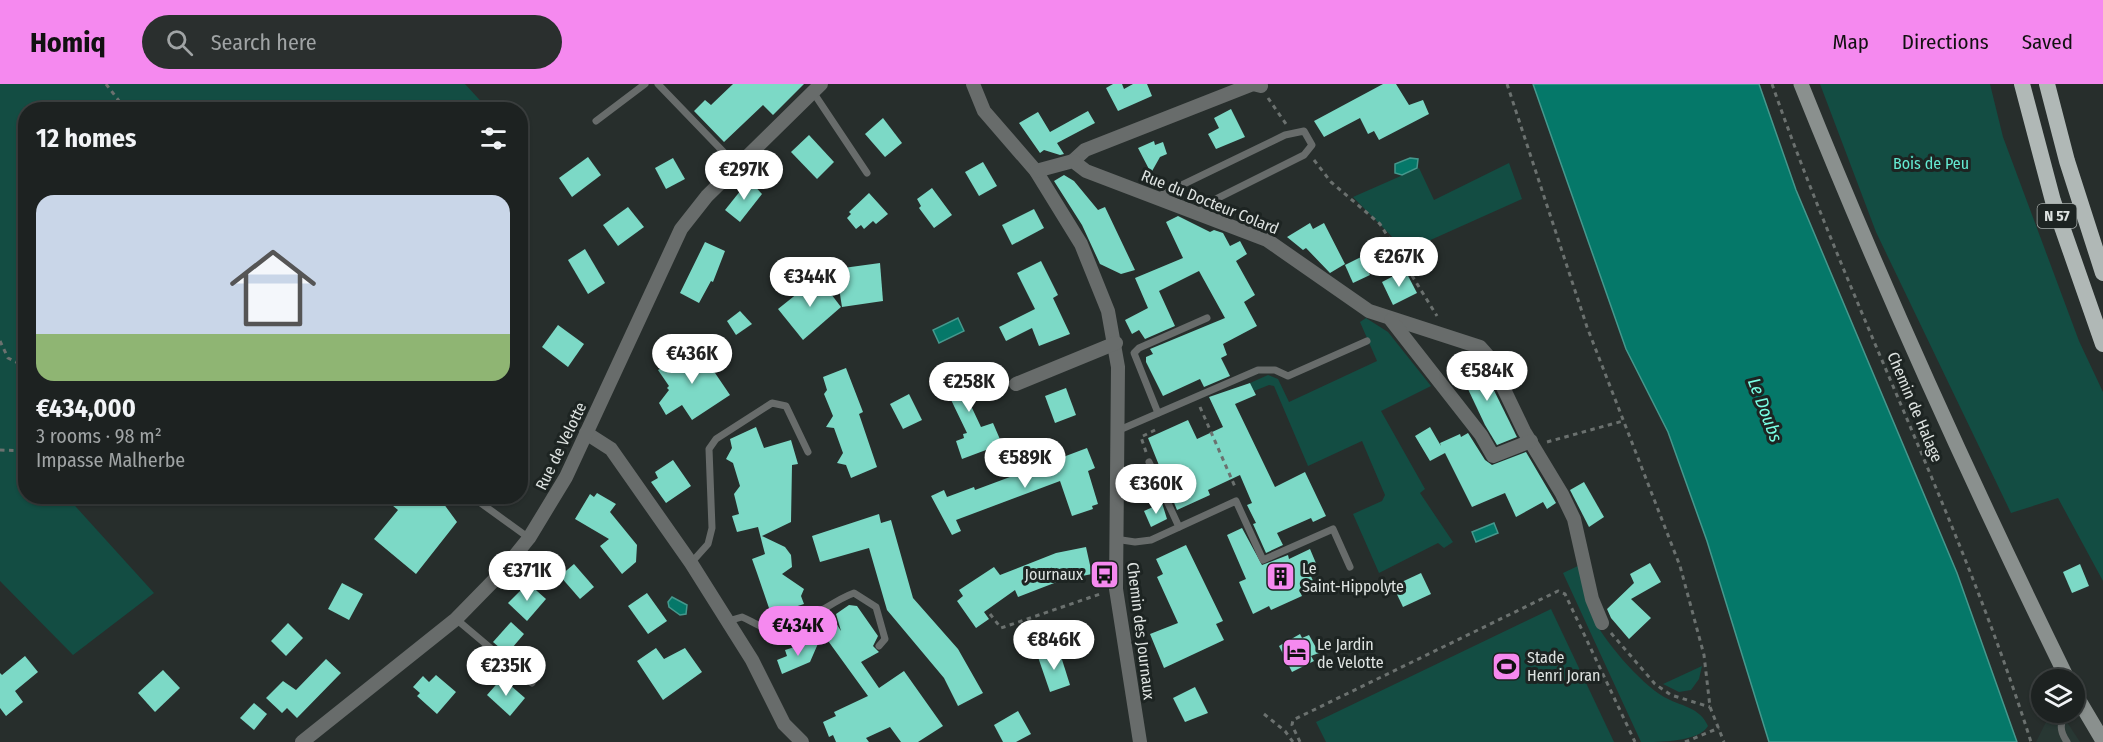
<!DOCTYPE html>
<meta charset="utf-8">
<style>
body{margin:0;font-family:"Fira Sans Condensed",sans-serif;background:#2a2f2e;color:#f1f3f6;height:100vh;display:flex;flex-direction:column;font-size:22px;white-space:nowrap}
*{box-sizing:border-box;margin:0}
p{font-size:20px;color:#a0a4a5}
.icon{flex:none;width:33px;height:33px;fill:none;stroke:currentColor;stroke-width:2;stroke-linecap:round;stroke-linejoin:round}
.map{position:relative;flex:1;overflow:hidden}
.sheet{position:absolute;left:18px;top:18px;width:510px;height:402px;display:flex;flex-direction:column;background:#1d2221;border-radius:24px;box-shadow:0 2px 4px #0004,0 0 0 2px #3b3f3f}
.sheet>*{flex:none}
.buttons{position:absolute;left:2031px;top:585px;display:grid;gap:12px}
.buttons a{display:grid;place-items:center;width:54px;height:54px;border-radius:50%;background:#1d2221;box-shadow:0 2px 4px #0004,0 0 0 2px #3b3f3f;font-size:30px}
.price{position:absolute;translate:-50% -51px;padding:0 14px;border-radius:21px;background:#fff;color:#222;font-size:20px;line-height:39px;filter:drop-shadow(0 2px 3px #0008)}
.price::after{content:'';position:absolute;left:50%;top:36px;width:18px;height:14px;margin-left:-9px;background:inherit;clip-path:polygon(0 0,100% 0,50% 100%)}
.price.current{background:#f589ef;color:#111}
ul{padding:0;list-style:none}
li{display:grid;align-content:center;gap:12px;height:318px;padding:0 18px}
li+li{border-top:2px solid #3b3f3f}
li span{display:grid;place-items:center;height:186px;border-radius:18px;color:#555}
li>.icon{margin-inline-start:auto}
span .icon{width:108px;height:108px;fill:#fffc;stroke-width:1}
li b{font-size:26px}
h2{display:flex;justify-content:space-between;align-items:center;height:72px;padding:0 18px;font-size:26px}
header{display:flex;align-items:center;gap:36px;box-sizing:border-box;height:84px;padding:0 30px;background:#f589ef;color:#111}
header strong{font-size:28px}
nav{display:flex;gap:33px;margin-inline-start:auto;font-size:21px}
.search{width:420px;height:54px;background:#2a2f2e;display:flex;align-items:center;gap:15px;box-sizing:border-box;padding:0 21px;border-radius:33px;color:#a0a4a5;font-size:22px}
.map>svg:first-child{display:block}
</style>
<header>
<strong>Homiq</strong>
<div class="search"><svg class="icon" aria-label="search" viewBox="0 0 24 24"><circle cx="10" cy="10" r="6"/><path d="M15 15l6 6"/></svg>Search here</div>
<nav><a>Map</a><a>Directions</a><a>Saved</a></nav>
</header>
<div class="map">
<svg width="2103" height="658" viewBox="0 0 2103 658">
<rect width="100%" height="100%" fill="#272e2c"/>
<!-- built -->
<path fill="#283733" d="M2051 628 2061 629 2080 658H2036Z"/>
<!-- green -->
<g fill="#134d43">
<path d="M0 0H465L488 25 26 26V412L67 413 154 509 73 571 0 497Z"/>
<path d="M1820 0H1990L2003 53 2079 257 2103 308V497L2058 414 2011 429 1876 148Z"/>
<path d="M1509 79 1522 115 1406 167 1353 113 1419 84 1434 116Z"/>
<path d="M1366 234 1388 248 1431 302 1381 327 1425 405 1420 409 1453 458 1444 464 1438 459 1379 489 1353 430 1382 417 1385 411 1362 357 1308 382 1274 302 1269 301 1254 307 1250 299 1268 291 1278 295 1289 318 1377 277 1360 238Z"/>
<path d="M1580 481C1582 498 1584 515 1591 530 1602 555 1640 599 1664 613 1680 622 1700 623 1708 642 1699 658 1659 658 1641 658L1563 489Z"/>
<path d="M1551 525 1614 658H1326L1316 638Z"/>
<path d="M1702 582 1699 595 1691 606 1679 608 1663 600Z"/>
</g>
<!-- water -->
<g fill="#057869" stroke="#46988d" stroke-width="1.5">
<path d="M1533 0H1759L1796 106 1957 489 2017 658H1769L1707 457 1668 348 1626 265Z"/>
<path d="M1410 74 1418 75 1417 84 1402 91 1395 89V80Z"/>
<path d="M958 234 964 247 939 259 933 246Z"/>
<path d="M1494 439 1498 449 1476 458 1472 448Z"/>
<path d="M672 513 687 521 686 530 680 531 669 523 668 518Z"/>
</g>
<!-- building -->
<g fill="#7cd9c6">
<path d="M733 0H804L773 31 763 21 724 58 694 27 705 16 711 21Z"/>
<path d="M1113 0H1122L1124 5 1133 0H1147L1152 12 1118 27 1106 4Z"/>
<path d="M1383 0H1396L1409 21 1423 16 1429 30 1379 56 1374 47 1368 50 1360 34 1324 53 1314 37Z"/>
<path d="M1231 25 1245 53 1216 65 1208 50 1219 44 1214 34Z"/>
<path d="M1088 27 1095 39 1057 59 1064 70 1060 71 1044 66 1040 69 1019 39 1038 28 1050 48Z"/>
<path d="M883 34 902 59 885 73 865 50Z"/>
<path d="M809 51 834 78 817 95 791 68Z"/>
<path d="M1154 57 1155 61 1163 58 1167 70 1160 73 1151 89 1138 64Z"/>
<path d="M588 73 601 91 572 113 559 94Z"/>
<path d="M673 74 685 95 666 105 655 84Z"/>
<path d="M983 78 997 102 979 112 965 88Z"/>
<path d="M1064 91 1074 97 1098 126 1105 123 1135 186 1121 190 1100 180 1082 141 1054 97Z"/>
<path d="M749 96 762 110 740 138 725 126Z"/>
<path d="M932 104 952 131 934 144 919 124 921 122 917 115Z"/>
<path d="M869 109 888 130 876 140 873 137 864 145 861 141 856 145 847 134 851 130 849 128Z"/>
<path d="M628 123 644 143 618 162 603 141Z"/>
<path d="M1034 125 1044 144 1012 161 1002 141Z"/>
<path d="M1178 132 1210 148 1214 146 1223 149 1230 162 1240 157 1247 170 1236 177 1255 211 1244 218 1257 242 1223 260 1227 271 1221 274 1230 292 1204 303 1200 295 1163 312 1146 278V273L1153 270 1150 265 1225 234 1199 187 1159 207 1175 242 1145 255 1139 246 1132 250 1125 236 1148 224 1135 194 1183 174 1166 138Z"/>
<path d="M1310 139 1313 145 1324 139 1345 180 1330 189 1306 164 1303 166 1287 153Z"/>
<path d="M705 158 725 167 713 198 711 197 699 219 680 209Z"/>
<path d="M585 165 605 199 588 210 568 176Z"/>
<path d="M1361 173 1370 191 1353 199 1345 181Z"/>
<path d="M1041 177 1058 211 1053 214 1070 250 1039 262 1032 244 1006 257 999 243 1035 225 1017 189Z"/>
<path d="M880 179 883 217 842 223 836 185Z"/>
<path d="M1405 186 1417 209 1393 221 1382 198Z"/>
<path d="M818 193 841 223 803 256 778 225Z"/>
<path d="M740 227 752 240 736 251 727 237Z"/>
<path d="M558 241 584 260 568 283 542 263Z"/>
<path d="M696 261 730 311 692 336 682 321 666 331 659 319 669 306 667 304 669 302 658 286Z"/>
<path d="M1478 274 1517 353 1497 361 1485 341 1458 284Z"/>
<path d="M970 278 980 298 964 307 981 343 993 339 1002 360 962 375 956 357 964 354 963 350 967 349 940 293Z"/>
<path d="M846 284 863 328 859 330 877 383 851 394 846 381 837 379 843 369 834 344 826 343 833 332 824 310 827 306 823 293Z"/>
<path d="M1250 299 1256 311 1235 320 1275 403 1305 388 1326 432 1313 438 1311 434 1277 449 1283 461 1266 469 1253 440 1256 439 1247 421 1252 419 1240 391 1208 406 1210 411 1177 426 1148 354 1188 336 1197 355 1223 343 1209 313Z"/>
<path d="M1066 304 1076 331 1055 339 1045 312Z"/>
<path d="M909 310 922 336 903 345 890 320Z"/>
<path d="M756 343 764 364 791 356 798 380 792 381 791 438 762 452 785 463 791 471 792 483 782 490 804 505 801 512 804 520 785 526 783 523 770 527 757 489 752 475 765 470 758 443 737 448 732 432 739 430 734 410 740 402 733 379 726 375 732 364 730 355Z"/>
<path d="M1430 343 1441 362 1440 359 1460 350 1461 353 1468 349 1485 376 1492 381 1526 368 1556 419 1547 425 1543 418 1516 433 1505 409 1472 423 1445 369 1430 377 1415 352Z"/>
<path d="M1087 364 1095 384 1088 387 1098 420 1092 422 1093 425 1072 432 1060 397 956 436 961 447 952 451 931 412 944 406 947 413 974 403 975 406Z"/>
<path d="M673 376 691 402 666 419 651 398 658 394 655 388Z"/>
<path d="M1584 398 1604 433 1589 443 1570 406Z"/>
<path d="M597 409 616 420 610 428 637 461 636 478 622 490 600 462 609 455 575 435 590 410 594 413Z"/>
<path d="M381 412H438L457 438 416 490 374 455 398 426Z"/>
<path d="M1162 419 1167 435 1151 443 1144 427Z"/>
<path d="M879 430 881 439 891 436 913 514 958 565 983 609 958 622 944 594 887 526 869 464 820 478 812 452Z"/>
<path d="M1242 444 1262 481 1288 471 1289 475 1310 465 1318 484 1309 488 1315 501 1300 508 1302 512 1271 526 1269 522 1253 530 1239 498 1246 495 1227 451Z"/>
<path d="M1186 461 1223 537 1216 540 1224 556 1164 584 1150 550 1178 539 1157 493 1163 490 1156 475Z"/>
<path d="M1086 463 1092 490 1062 496 1018 513 1015 506 984 528 989 535 976 544 957 517 963 512 959 506 994 483 1000 491 1056 469Z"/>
<path d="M1650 479 1661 498 1631 515 1651 534 1629 555 1611 534 1607 525 1634 499 1630 490Z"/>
<path d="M574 480 594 503 580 515 560 492Z"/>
<path d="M2080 480 2089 502 2072 509 2063 488Z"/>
<path d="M1421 489 1431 510 1403 523 1393 502Z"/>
<path d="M342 499 363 510 349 536 328 525Z"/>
<path d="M528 499 546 515 527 537 508 519Z"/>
<path d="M647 509 667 537 648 550 628 522Z"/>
<path d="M849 521 857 522 878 552 873 562 879 568 861 578 879 604 904 587 943 642 918 658H901L890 643 866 654 869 658H836L833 651 829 653 823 638 836 632 834 628 868 612 818 543 832 533 841 547 836 530Z"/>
<path d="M511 538 524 550 507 570 493 558Z"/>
<path d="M288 539 303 554 286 572 271 557Z"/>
<path d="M1300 550 1302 554 1309 551 1319 569 1311 572 1314 577 1292 588 1279 562Z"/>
<path d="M820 555 810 578 782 590 777 576 787 572 785 566Z"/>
<path d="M656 564 664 575 685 564 702 588 663 616 637 577Z"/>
<path d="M1059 566 1070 601 1050 608 1038 573Z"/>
<path d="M25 572 38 588 15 607 23 618 6 632 0 624V589L2 591Z"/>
<path d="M326 575 341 589 297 634 287 624 282 629 266 614 283 597 296 606Z"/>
<path d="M163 586 180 604 155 628 138 609Z"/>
<path d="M436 591 456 608 437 630 417 612 420 609 413 603 423 592 429 598Z"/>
<path d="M502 594 525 614 510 632 487 611Z"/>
<path d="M1195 603 1208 629 1185 638 1173 614Z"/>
<path d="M254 619 267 630 254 646 240 634Z"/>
<path d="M1018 627 1031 650 1016 658H1003L994 641Z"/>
</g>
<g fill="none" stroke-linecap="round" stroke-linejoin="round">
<!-- path -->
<g stroke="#6b716f" stroke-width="3" stroke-dasharray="4.5 4.5" stroke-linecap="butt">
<path d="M106 0 126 26"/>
<path d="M1507 0 1587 243 1680 482 1704 571 1710 623 1724 658"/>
<path d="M1772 0C1850 223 1960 433 2031 658"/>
<path d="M1268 14 1286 40"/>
<path d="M1314 76 1331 98 1380 140 1437 232"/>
<path d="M0 257 8 274 26 283"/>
<path d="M1200 323 1236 405"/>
<path d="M1547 358 1623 337"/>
<path d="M0 366 26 367"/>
<path d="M1146 368 1141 353 1157 345"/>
<path d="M990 530 1001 544 1103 509"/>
<path d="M1611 549 1655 600 1671 611 1710 623"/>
<path d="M1264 630 1285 647 1293 658"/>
<path d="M1300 658 1292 641 1293 636 1558 507 1565 510 1635 658"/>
<path d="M1685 658 1719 644"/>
</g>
<!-- service -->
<g stroke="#686c6b" stroke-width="7">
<path d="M658 0 737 82"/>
<path d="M813 8 867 89"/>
<path d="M596 37 645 0"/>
<path d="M1157 113 1285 51 1304 47 1312 61 1304 71 1192 127"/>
<path d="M1158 329 1134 269 1139 264 1207 234"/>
<path d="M1117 347 1258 286H1275L1288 292 1367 257"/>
<path d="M1149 378 1179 443"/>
<path d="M471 412 529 454"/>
<path d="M1115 455 1135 458 1151 456 1236 417 1263 476 1333 445 1350 483"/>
<path d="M691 479 708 460 712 444 709 365 716 355 772 319 786 322 808 368"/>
<path d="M456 535 532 599"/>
<path d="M728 537 742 533C750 536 756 541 764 543 797 552 825 519 854 509L876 523 885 555 879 562"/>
<path d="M2066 628C2060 640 2059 646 2067 658"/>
</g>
<!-- minor -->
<g stroke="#686c6b" stroke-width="14">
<path d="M973 0 984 27 1036 87 1081 160 1108 227 1118 283 1116 505 1140 658"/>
<path d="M1073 77 1085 66 1253 0 1261 2"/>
<path d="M1036 87 1073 77 1086 87 1267 156 1369 227 1480 263 1488 272 1524 347 1562 410 1574 435 1592 515 1602 539"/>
<path d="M1391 236 1481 351 1493 372 1531 357"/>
<path d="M1016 300 1116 259"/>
<path d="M586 349 611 365 691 479 752 576 784 640 802 658"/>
<path d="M302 658 456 535 501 489 529 454 566 393 681 145 707 112 821 0"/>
</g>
<!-- secondary -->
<g stroke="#8a908e" stroke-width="15">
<path d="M1801 0C1882 202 1972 400 2068 596"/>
<path d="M2074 608 2103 657"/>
</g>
<!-- trunk -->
<g stroke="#b0b8b6" stroke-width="16">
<path d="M2022 0 2053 117 2103 260"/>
<path d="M2047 0 2067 77 2103 189"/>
</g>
</g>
<!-- icons -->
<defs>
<symbol id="bus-square" viewBox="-11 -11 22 22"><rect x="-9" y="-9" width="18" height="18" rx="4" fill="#f589ef" stroke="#1d2422"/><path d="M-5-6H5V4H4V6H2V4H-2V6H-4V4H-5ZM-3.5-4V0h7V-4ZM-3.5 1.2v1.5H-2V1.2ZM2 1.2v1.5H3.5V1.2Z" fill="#111"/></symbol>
<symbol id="building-square" viewBox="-11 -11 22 22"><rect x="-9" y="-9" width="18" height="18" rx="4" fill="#f589ef" stroke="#1d2422"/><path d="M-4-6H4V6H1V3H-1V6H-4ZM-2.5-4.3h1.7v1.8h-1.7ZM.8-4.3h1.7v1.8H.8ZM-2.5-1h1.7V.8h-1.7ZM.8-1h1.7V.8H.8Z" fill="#111"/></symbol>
<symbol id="hotel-square" viewBox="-11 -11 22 22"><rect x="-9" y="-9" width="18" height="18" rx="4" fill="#f589ef" stroke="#1d2422"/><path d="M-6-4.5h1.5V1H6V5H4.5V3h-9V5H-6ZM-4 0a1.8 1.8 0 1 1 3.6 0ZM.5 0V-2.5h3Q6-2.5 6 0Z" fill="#111"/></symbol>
<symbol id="stadium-square" viewBox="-11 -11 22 22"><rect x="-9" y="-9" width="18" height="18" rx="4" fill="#f589ef" stroke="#1d2422"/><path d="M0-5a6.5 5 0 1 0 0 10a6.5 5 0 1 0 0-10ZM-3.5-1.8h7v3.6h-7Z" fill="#111"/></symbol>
</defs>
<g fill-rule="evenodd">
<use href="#bus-square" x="1088" y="474" width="33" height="33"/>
<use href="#building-square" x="1264" y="476" width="33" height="33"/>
<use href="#hotel-square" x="1280" y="552" width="33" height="33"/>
<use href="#stadium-square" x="1490" y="566" width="33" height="33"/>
</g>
<g text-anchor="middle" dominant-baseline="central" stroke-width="6" stroke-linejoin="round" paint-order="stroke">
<!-- shield labels -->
<rect fill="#1d2422" stroke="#a4aaa8" stroke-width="1.5" x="2037.5" y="120" width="39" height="24" rx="4.5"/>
<g font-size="15" font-weight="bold" fill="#dee3e1">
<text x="2057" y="132">N 57</text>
</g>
<!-- park labels -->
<g font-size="16" fill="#64ead2" stroke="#1d2422">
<text x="1931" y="79">Bois de Peu</text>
</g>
<!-- street labels -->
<g font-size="16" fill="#dee3e1" stroke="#1d2422">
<text transform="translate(1210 118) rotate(22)">Rue du Docteur Colard</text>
<text transform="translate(1915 323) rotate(67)">Chemin de Halage</text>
<text transform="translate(561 362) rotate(-64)">Rue de Velotte</text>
<text transform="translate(1141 547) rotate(83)">Chemin des Journaux</text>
</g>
<!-- poi labels -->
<g font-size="16" fill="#dee3e1" stroke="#1d2422" text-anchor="start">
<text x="1302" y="484">Le<tspan x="1302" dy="18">Saint-Hippolyte</tspan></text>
<text x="1083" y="490" text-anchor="end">Journaux</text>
<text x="1317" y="560">Le Jardin<tspan x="1317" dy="18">de Velotte</tspan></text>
<text x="1527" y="573">Stade<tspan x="1527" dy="18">Henri Joran</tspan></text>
</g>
<!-- water labels -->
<g font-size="18" font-style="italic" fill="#7affe5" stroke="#1d2422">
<text transform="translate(1765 326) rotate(69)">Le Doubs</text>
</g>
</g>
</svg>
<div class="buttons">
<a><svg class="icon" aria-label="layers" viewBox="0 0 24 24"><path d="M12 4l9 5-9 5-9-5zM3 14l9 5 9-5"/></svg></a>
</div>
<b class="price" style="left:744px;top:117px">€297K</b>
<b class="price" style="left:1399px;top:204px">€267K</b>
<b class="price" style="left:810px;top:224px">€344K</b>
<b class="price" style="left:692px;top:301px">€436K</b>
<b class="price" style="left:1487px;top:318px">€584K</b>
<b class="price" style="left:969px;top:329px">€258K</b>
<b class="price" style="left:1025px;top:405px">€589K</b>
<b class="price" style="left:1156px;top:431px">€360K</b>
<b class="price" style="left:527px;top:518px">€371K</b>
<b class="price current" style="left:798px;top:573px">€434K</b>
<b class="price" style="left:1054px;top:587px">€846K</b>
<b class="price" style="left:506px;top:613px">€235K</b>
<section class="sheet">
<h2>12 homes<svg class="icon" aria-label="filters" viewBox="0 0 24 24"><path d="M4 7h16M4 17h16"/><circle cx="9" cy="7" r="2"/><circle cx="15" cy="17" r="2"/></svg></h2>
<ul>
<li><span style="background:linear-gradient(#c9d6e8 75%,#8fb573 0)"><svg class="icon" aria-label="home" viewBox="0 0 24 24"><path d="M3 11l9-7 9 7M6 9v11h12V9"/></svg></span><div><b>€434,000</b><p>3 rooms · 98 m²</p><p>Impasse Malherbe</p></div></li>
</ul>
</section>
</div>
